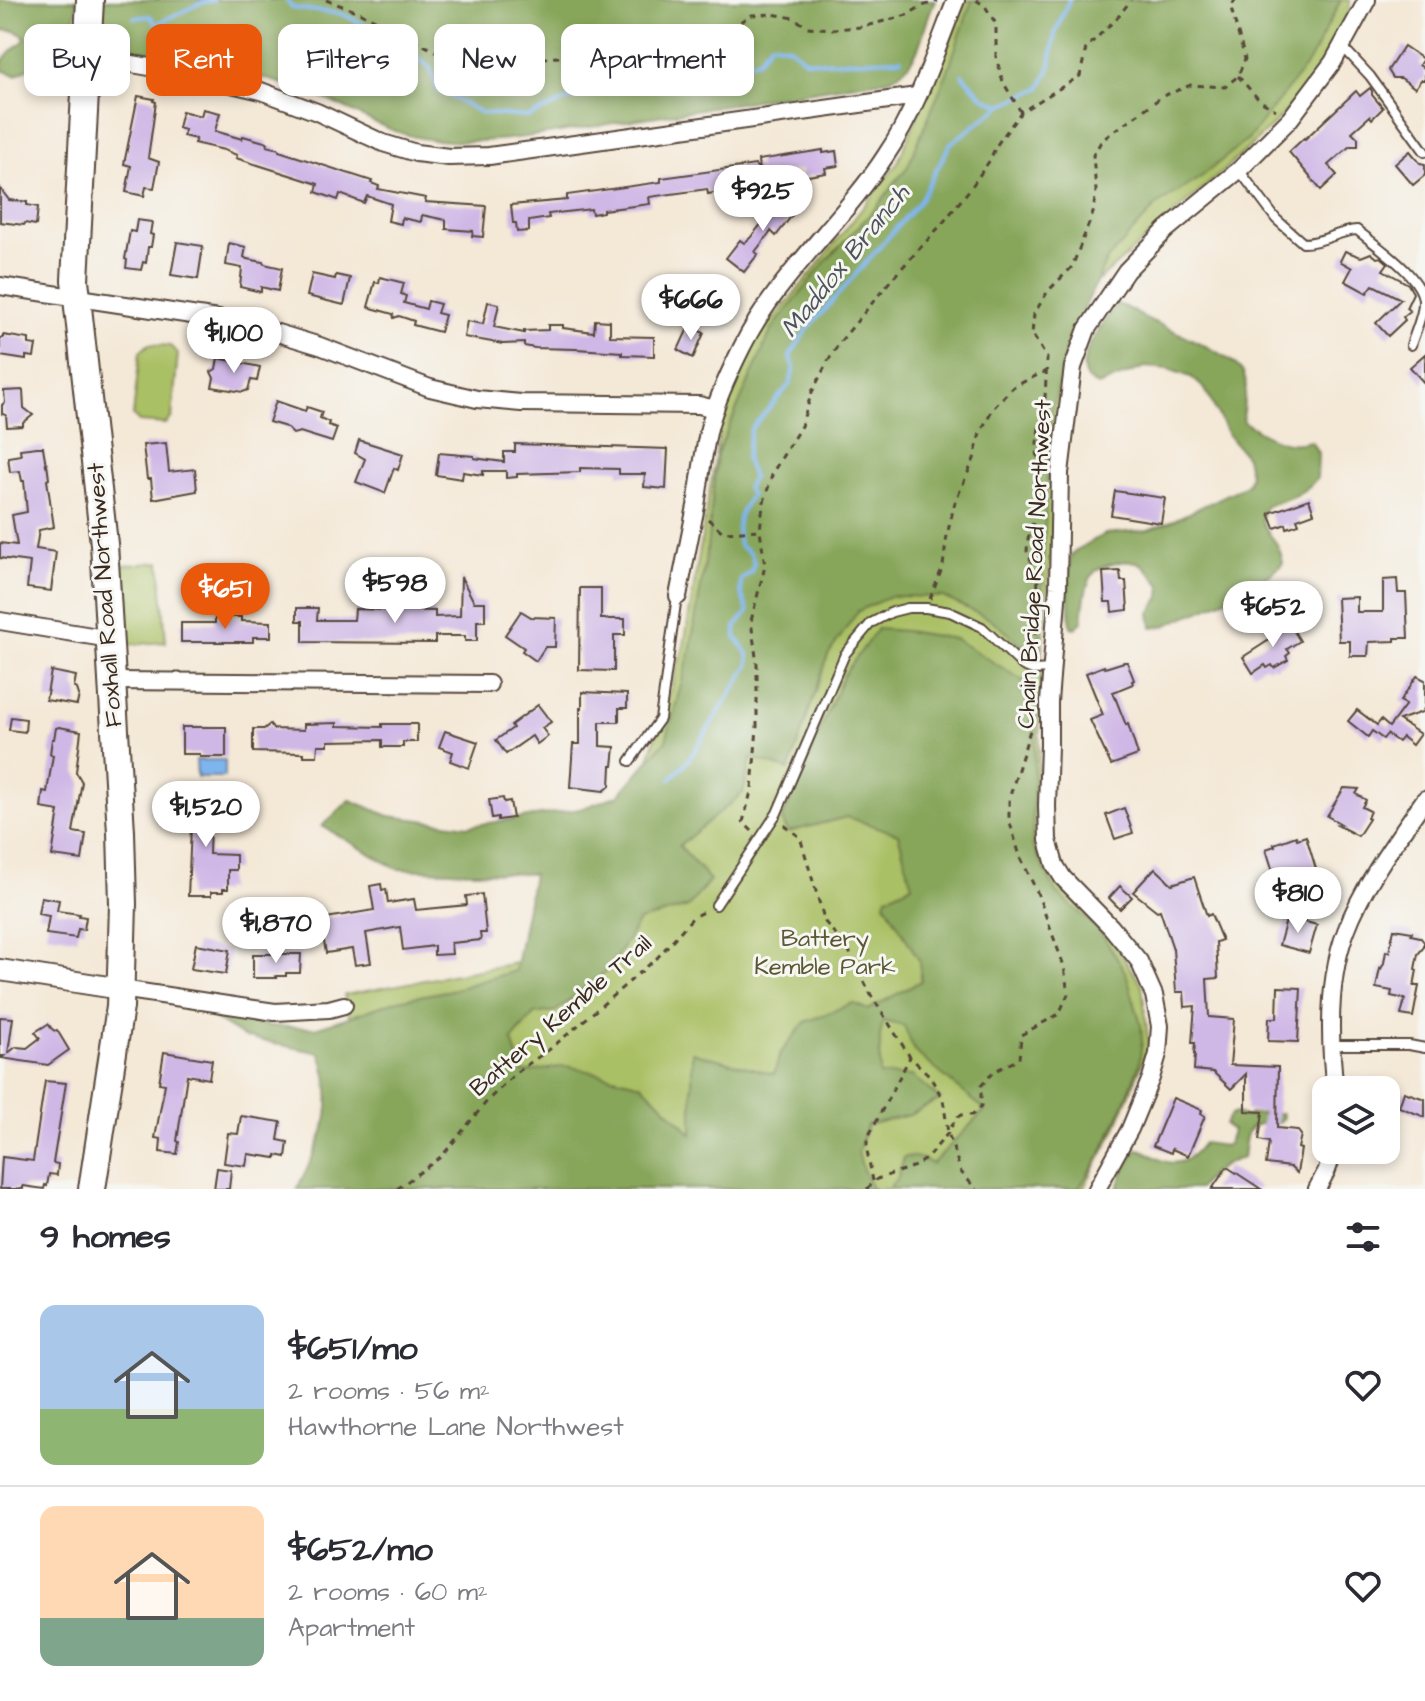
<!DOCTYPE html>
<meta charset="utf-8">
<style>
body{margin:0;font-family:"Architects Daughter",sans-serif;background:#f2f2f3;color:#2b2b33;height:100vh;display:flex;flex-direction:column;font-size:30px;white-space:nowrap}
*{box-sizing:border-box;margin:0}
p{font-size:26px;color:#7c7c81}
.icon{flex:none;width:44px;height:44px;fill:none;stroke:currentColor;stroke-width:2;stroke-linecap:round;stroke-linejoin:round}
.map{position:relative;height:1189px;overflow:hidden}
.panel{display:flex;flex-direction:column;background:#fff;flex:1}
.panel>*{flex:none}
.banner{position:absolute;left:24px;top:24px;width:800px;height:72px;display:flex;gap:16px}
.controls{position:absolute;left:1312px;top:1076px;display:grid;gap:16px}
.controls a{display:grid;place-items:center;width:88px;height:88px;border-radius:16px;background:#fff;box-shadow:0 4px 12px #0003;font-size:40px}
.price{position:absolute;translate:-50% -68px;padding:0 18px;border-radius:28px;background:#fff;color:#222;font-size:26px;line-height:52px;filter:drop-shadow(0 2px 4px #0008)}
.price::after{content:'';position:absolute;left:50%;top:48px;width:24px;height:18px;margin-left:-12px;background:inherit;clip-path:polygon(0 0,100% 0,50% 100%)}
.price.on{background:#ea580c;color:#fff}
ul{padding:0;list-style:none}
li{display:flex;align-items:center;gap:24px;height:200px;padding:0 40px}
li+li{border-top:2px solid #e1e1e2}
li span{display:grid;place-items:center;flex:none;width:224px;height:160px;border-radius:16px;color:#555}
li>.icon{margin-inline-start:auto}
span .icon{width:96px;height:96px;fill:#fffc;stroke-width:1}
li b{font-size:34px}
h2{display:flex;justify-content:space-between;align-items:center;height:96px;padding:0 40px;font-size:34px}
.pill{padding:0 28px;border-radius:16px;background:#fff;box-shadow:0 4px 12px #0003;font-size:28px;line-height:72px}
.pill.on{background:#ea580c;color:#fff}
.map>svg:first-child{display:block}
</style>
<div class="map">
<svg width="1425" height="1189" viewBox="0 0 1425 1189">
<rect width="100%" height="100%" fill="#f6f6f2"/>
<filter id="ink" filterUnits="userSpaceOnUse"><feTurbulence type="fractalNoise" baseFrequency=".0125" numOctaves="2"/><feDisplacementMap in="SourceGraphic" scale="16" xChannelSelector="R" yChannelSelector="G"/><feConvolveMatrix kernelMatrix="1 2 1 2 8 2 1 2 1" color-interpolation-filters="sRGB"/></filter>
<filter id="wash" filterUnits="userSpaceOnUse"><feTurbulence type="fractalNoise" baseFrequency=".006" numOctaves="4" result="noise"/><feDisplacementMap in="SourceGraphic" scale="32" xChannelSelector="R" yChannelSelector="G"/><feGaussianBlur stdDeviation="1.8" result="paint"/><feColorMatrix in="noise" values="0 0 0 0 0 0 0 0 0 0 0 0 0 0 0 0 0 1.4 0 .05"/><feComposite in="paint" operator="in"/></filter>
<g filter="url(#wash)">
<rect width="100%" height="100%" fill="#f4e8d6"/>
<!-- green -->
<g fill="#aac065" stroke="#727542" stroke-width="2">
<path d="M967 0H1350L1349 15 1315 77 1276 122 1230 165 1083 294 1085 311 1078 336 1052 454 1053 531 1042 648 1036 850 1060 887 1104 929 1142 985 1149 1047 1115 1130 1083 1189H321L357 1048 344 995 570 953 644 775 684 646 721 421 747 350 805 281 897 164Z"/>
<path d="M149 344 170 346 178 353 172 417 166 424 139 422 133 416 140 352Z"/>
<path d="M160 562 166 642 124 645 117 566Z"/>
</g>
<!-- forest -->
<g fill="#87a65a" stroke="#61683c" stroke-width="2">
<path d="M0 0H77L74 31 48 58 16 75 1 70C1 56 15 48 25 40L24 36 15 31 0 30Z"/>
<path d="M103 0H935C920 31 924 61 890 79 794 93 698 110 602 125 545 134 478 148 421 138 385 132 353 110 320 97 249 70 176 55 102 44L100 41Z"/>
<path d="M972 0H1341L1309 62 1249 138 1201 177 1157 205 1106 261 1066 348 1050 423 1039 659 992 620 943 597 891 596 858 611 828 655 789 770 751 758 743 793 679 846 710 880 688 907 639 921 609 969 556 1011 534 1014 512 1040 522 1073 567 1066 642 1084 692 1134V1052L774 1074 780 1054 805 1022 853 1003 868 1010 921 981 919 960 885 903 887 897 912 885 898 834 847 817 788 832 782 820 843 676 877 629 906 631 955 639 1037 689 1032 845 1056 892 1100 931 1126 973 1141 1025 1142 1041 1139 1065 1123 1107 1101 1155 1078 1189H888L898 1177 904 1157C913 1156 925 1158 932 1164L985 1110 915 1052 904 1026 883 1021 880 1036V1075L912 1076 940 1099 910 1115 867 1125 858 1152 863 1170 873 1189H297C322 1137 340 1111 320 1053L244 1037 207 1014 248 1019 268 1026 315 1028 355 1015 398 1000 451 990 515 971 533 874 397 869 322 826 350 800 389 816 469 826 580 809 619 795 666 740 690 652 707 550 717 454 772 329 825 262 875 209 908 166 947 73Z"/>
<path d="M1117 304C1128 307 1135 313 1145 318 1166 328 1234 355 1243 373 1251 389 1239 406 1244 422 1267 436 1283 449 1311 441L1318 453 1317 478C1305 494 1285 500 1266 506 1256 522 1267 530 1276 543 1280 549 1281 556 1283 563 1263 587 1195 612 1165 626L1152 627 1150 613 1160 597 1161 585C1145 566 1140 555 1113 564 1109 565 1104 566 1100 568 1084 576 1084 606 1082 622L1075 628 1071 627 1068 594 1070 557 1075 551 1105 534 1148 530 1174 520 1241 488 1248 483 1250 475 1246 457 1228 435 1205 389 1191 377 1168 369 1145 367 1098 386C1095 385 1089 381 1087 379 1073 359 1106 320 1117 304Z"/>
<path d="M1236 1113 1247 1117 1250 1114 1282 1113 1283 1118 1279 1123C1245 1123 1247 1127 1243 1158 1225 1162 1210 1173 1199 1189H1118L1123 1172 1137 1149C1146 1150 1148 1153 1155 1157 1176 1169 1190 1161 1203 1143L1225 1146 1228 1144 1232 1131 1225 1124 1230 1115Z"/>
</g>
<!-- water -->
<path fill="#7eb5ee" stroke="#5c7086" stroke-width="2" d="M196 760H225V777H197Z"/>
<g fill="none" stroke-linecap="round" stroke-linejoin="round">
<!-- stream -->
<g stroke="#7eb5ee" stroke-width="4">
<path d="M286 0 293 8 342 14 398 41 430 68 438 90 482 113 528 117 575 97 639 76 683 66H735L758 60 771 43 790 47 805 60 824 62 901 59"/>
<path d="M134 18 150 16 156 24 201 3 214 0"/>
<path d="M962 75 983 97 1001 105"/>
<path d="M671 779 689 759 749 665 748 654 736 637V626L748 612 741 593V580L751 572 754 563 751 554 739 545C735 522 738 515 751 495L747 488 753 477 746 460 751 429 790 384 794 368 790 356 806 331 919 202 951 143 1002 105 1040 88 1049 71 1055 34 1069 0"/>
</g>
</g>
<g id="blocks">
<!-- building -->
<g fill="#cfb7e6">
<path d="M1404 46 1423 59 1419 65 1425 69V80H1421L1415 88 1401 78H1393L1388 70Z"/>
<path d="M1370 88 1372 91V95L1383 108 1372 119 1370 116 1352 132 1358 138V146H1350L1328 165 1337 175 1321 190 1289 152 1304 138 1305 139 1356 91 1360 96Z"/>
<path d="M138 96 154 99 153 101 156 102 148 158 159 162 154 188 146 187 144 196 126 192 131 166 124 164Z"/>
<path d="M203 109 220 113 215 131 242 139 243 136 268 143 267 146 279 149V151L372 181 371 183 379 186 378 189 426 198 425 202 486 206 483 237 472 236 473 231 446 229V220L422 215 421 222 402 218 401 224 388 221 391 204 367 196 364 203 340 194 338 200 316 192 318 184 236 158 237 155 224 150 194 143 196 139 183 136 185 130 178 128 182 111 201 116Z"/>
<path d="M823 150V153L836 151 838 166 825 168 826 173 802 177 801 170 764 173 767 176 733 180 734 187 724 189V191L708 194 707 189 649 197 650 204 603 210V212L592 214 591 209 548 214 549 218 529 221V231L517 232 516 223H513L511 205 567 200V195L661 182V178L755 165 759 169 758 160Z"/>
<path d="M1410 151 1420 163 1425 164V175L1413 185 1395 164Z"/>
<path d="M0 188 9 200 27 202V205L38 207 36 225 25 223 24 225 0 222Z"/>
<path d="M786 193 800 205 776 236 771 231 755 252 758 254 744 272 726 258 740 240 744 243 750 238Z"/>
<path d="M137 220 152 222 150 234 153 235 151 247H148L146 263 143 262 141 270 126 268 127 260 125 259 130 231 135 232Z"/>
<path d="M177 242 203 246 198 279 171 275Z"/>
<path d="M229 243 246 247 244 257 247 259 263 262 264 264 282 268 278 291 261 287V292L240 287 242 268 226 265Z"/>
<path d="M1345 251 1361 257 1371 253 1377 258 1381 257 1388 263 1383 270 1408 284 1413 293 1406 308 1410 311 1403 317 1405 320 1388 336 1376 323 1401 299 1373 285 1367 293 1345 281 1352 268 1340 261Z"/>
<path d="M312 274 335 279 336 275 350 278 344 305 307 296Z"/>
<path d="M380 277 404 283 401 294 406 296 404 303 426 309 428 301 440 304 437 313 445 315 440 332 413 325 414 321 399 316 394 318 393 314 368 307 375 282 379 283Z"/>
<path d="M713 278 728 287 713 315 684 297 691 286 704 294Z"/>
<path d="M488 302 499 304 494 327 524 333V331L548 330V325H563V328L594 332 595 320 610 321V336L654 337V356L622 355V352L576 349 535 348 524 346V343L503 344 464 337 467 321 483 324Z"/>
<path d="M689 326 704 333 693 358 678 350Z"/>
<path d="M3 335 29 339V344L36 345 34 357 26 356V360L0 356V338H3Z"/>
<path d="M1425 354V384L1410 367Z"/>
<path d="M218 358 260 367 257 381 251 380 248 390 243 392 212 387 214 378 211 372 216 369Z"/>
<path d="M23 390 24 408 33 415 23 423V426L7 427 6 415 2 414V405L5 402 4 391Z"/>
<path d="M276 401 305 411 307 407 322 412 320 418 329 422 328 425 337 428 332 442 300 432 293 434 286 427 269 422Z"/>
<path d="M359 440 403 454 398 470 394 468 385 493 356 482 365 459 355 453Z"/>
<path d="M166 443 169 472 195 469 197 491 153 499 151 479H147L143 445Z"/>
<path d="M515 444 668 449 666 489 644 487 645 474H619V469L580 468V472L517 474V477L506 478V471H483V475L463 472 462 479 436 475 439 453 474 456V458L504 462V452H515Z"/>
<path d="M37 447H43L46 465 47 464 49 479 47 480 54 527 39 530 36 549 56 552 51 591 27 588 30 562 0 558V543L17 545 12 515 27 512 24 481H22L20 471 10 472 8 457 21 455 20 449Z"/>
<path d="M1115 491 1165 498 1161 523 1111 515Z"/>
<path d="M1309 499 1314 513 1297 519 1299 524 1287 528 1286 524 1275 528 1269 513Z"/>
<path d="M1120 571 1121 581H1126L1128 610 1112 612 1111 602H1105L1103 572Z"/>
<path d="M461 577 474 602H485V621H477V641H465V636H435V643L303 642V621H297V608H318L317 620H354L355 609 435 611V617L460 616Z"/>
<path d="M1397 579 1398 593H1406L1408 638H1395V641L1369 642 1368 656H1350V641H1339L1337 598 1357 597V612H1383V580Z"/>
<path d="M580 588H601V619H625V635H614V671L579 670Z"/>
<path d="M521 611 531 617 556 618 555 647H545L536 661 522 651 524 648 505 635Z"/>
<path d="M215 616 241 617V621L271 622V637H253V642H181V623H215Z"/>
<path d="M1287 620 1300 641 1287 649 1290 653 1286 656 1288 660 1274 668 1272 665 1267 668 1265 665 1253 673 1243 657 1277 635 1273 629Z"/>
<path d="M1124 662H1127L1134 680 1132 681 1133 684 1113 692 1126 725 1128 724 1138 755 1111 765 1090 720 1103 715 1086 673 1104 666 1105 668Z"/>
<path d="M51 671 76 676 74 687 77 689 79 695 77 705 46 700Z"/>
<path d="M1417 676 1425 680V707L1422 712 1399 720 1420 734 1412 745 1402 737 1398 742 1387 734 1383 739 1372 731 1368 737 1348 721 1357 710 1377 725 1381 720 1389 727 1406 704 1400 701Z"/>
<path d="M582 692 627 694V708H619V722H600V746L615 747 613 766H611L610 786 604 791 570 787 573 744H580V708H582Z"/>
<path d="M538 705 551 722 542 728 548 736 537 744 532 736 506 754 496 740 513 728 511 725Z"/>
<path d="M11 717 26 719 25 732 9 730Z"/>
<path d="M337 723V726L382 727V724H417V742H403V747H382V740L328 741V745H318L317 756H304V753L253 752V729H264L270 724 273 729 304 730V724Z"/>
<path d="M59 727 81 731 76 772 82 782 73 832 86 834 82 860 52 856 59 811 41 808 43 791 47 792 53 755 50 754 52 739H54L56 728Z"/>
<path d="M182 727H226V757H200V754H182Z"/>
<path d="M445 731 478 742 469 768 450 761 453 752 439 747Z"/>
<path d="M1344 788 1359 789 1356 794 1366 800 1362 807 1370 811 1367 818 1369 819 1358 836 1337 825 1341 824 1327 816Z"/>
<path d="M208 795V800H222L223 825H210L209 854 236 855V870H228V889H223V892H211V896H188L191 827H189V816H186L185 804H188V796Z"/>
<path d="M503 798 504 802 510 801 513 818 498 820V817L492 818 489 800Z"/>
<path d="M1124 808 1133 833 1115 839 1106 815Z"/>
<path d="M1296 836 1297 839 1306 836 1322 889 1320 890 1322 899 1289 908 1279 877 1275 878 1266 849 1275 846 1274 844Z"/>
<path d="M1155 868 1172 884 1194 877 1207 916 1211 914 1222 940 1216 942 1218 978 1207 979 1209 1017 1234 1019 1230 1065 1278 1067 1277 1128 1297 1130 1301 1135 1298 1148 1301 1149 1297 1173 1290 1167 1266 1164 1269 1142 1259 1140 1263 1112 1246 1111V1074L1231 1089 1213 1072 1194 1070 1195 1054H1194L1195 1043H1192L1195 1006 1185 1007 1184 992H1176L1173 949 1160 910 1157 911 1133 892Z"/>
<path d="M381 884 382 890 386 889 388 903 414 899 416 910 467 905 466 896 482 894 486 933H480L481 940 451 943 452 954 434 955V946L403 950 400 927 366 933 371 963 355 965 352 949 326 953 320 919 374 910 370 886Z"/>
<path d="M1120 886 1132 897 1120 909 1109 898Z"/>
<path d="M41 897 59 900 57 911 80 914 79 916 86 917 84 930 78 929 76 938 46 934 49 916 38 914Z"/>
<path d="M1287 917 1317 925 1309 953 1279 945Z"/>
<path d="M1394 929 1412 932 1411 935 1420 937 1424 942V947L1418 954 1415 969 1417 970 1414 986H1419L1413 1017 1401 1015 1405 999 1391 996 1392 991 1376 988 1380 968 1381 969 1384 963 1386 951 1389 952Z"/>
<path d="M196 944 230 950 226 974 191 969Z"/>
<path d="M253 954H301L300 973H286V976H276L277 978H253Z"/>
<path d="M1278 987 1301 988 1298 1042 1268 1041 1269 1018H1277Z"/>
<path d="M0 1017 13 1018 8 1053 16 1047 27 1048 40 1038 35 1032 48 1024 52 1029 55 1031 57 1030 69 1050 48 1065 1 1058 4 1056H0Z"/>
<path d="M164 1052 212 1060 209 1079 187 1075 177 1141 179 1142 177 1154 160 1152 161 1139 155 1138 165 1084 159 1083Z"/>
<path d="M45 1081 66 1083 53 1163 58 1164 57 1175 49 1174 47 1186 45 1185 44 1189 23 1186V1189H0L2 1157 33 1161Z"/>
<path d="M1404 1092 1425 1099V1117L1399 1107Z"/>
<path d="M1173 1098 1202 1110 1201 1114 1205 1116 1188 1156 1172 1149 1171 1153 1153 1146Z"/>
<path d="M241 1116 281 1122 278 1140 288 1142 286 1157 276 1155V1158L248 1154 246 1166 224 1163 228 1133 238 1134Z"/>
<path d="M1227 1167 1238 1174 1261 1189H1212Z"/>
<path d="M217 1168 231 1170 229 1189H214Z"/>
</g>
</g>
</g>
<g filter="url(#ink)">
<use href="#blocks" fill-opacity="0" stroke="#57463a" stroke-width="2"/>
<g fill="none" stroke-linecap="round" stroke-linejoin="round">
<defs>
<g id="service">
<path d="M1342 46 1370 76 1425 152"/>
<path d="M1239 170 1276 219 1303 243C1323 243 1338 231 1357 230 1375 245 1425 278 1423 303 1423 316 1415 332 1411 345"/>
<path d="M630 761 660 719 677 596"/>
<path d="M716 905 777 813 845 654 871 623 892 612 908 608H926L950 612 982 627 1023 666 1033 670 1051 669"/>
<path d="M1332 1045H1409L1425 1048"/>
</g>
<g id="minor">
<path d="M86 56 184 73 261 91 317 112 383 143 416 153 449 157 489 156 917 96"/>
<path d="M0 286 218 319 271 331 320 346 430 388 477 399 521 403 699 405 715 409"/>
<path d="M678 596C684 566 690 536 696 506 700 480 703 454 709 428 716 401 728 375 741 349 777 275 842 223 886 155 918 108 935 52 956 0"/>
<path d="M0 621 110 639"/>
<path d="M113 681 489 684"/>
<path d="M121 989 275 1012 329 1009 344 1005"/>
<path d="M1335 1090C1329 1039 1327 980 1346 931 1363 885 1397 839 1425 799"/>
<path d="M1097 1189 1130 1129 1151 1078 1158 1054 1160 1026 1154 995 1139 961 1111 927 1063 878 1055 865 1048 840 1047 806 1049 746V702L1058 587 1060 473 1073 367 1087 329 1126 271 1167 229 1239 170 1290 119 1333 62 1367 0"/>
<path d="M1317 1189 1327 1170 1334 1150"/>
</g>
<path id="tertiary" d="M0 970 121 989"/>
<path id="primary" d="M90 0 75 280 104 544 121 832 123 904 120 1007 92 1189"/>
</defs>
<!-- service casing -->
<use href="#service" stroke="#57463a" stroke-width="12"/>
<!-- minor casing -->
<use href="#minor" stroke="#57463a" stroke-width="20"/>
<!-- tertiary casing -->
<use href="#tertiary" stroke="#57463a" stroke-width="24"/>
<!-- primary casing -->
<use href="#primary" stroke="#57463a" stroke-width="30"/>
<!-- path -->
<g stroke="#57463a" stroke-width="3" stroke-dasharray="6 6" stroke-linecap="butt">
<path d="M326 0 361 13 435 51 463 59 496 61 573 56 621 47 669 44 731 27 752 15 772 14 794 18 807 27 833 29 862 27 907 15 922 6 938 1"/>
<path d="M976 0 985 6 996 24V57L1003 82 1021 112"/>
<path d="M1238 76 1260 101 1276 110"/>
<path d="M708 519 723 532 760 530"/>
<path d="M930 599 943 566 947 535 955 502 974 459 980 433 993 408 1013 387 1046 371"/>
<path d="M1034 658 1038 578 1027 551 1028 539 1034 520V499L1038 477 1037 443 1039 427 1044 417 1047 358 1032 334 1034 314 1048 291 1072 267 1093 213 1096 191 1093 155 1102 140 1163 96 1191 85 1225 87 1238 76 1245 59 1231 8 1235 0"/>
<path d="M784 825 800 837 825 922 849 951 871 995 910 1057 929 1075 943 1099 948 1133 961 1172 976 1189"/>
<path d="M752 831 743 822 752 788 757 728V664L751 621 765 566 760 530 763 505 773 472 801 426 812 392 828 361 840 342 891 280 942 224 970 189 990 160 996 146 1021 112 1080 76 1086 48 1118 17 1131 0"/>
<path d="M873 1181 867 1151V1139L910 1057"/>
<path d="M397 1189 442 1156 488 1100 518 1071 550 1049 588 1017 657 958 693 917 707 910"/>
<path d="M867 1189 877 1179 915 1166 928 1157 948 1133 956 1118 961 1115H972L981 1107V1086L993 1072 1019 1059 1021 1035 1059 1014 1068 994 1064 966 1037 892 1020 856 1009 820V799L1031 727 1028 698 1031 682"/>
</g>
<!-- service -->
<use href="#service" stroke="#fff" stroke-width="8"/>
<!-- minor -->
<use href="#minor" stroke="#fff" stroke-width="16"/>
<!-- tertiary -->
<use href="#tertiary" stroke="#fff" stroke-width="20"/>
<!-- primary -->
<use href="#primary" stroke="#fff" stroke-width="26"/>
</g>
</g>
<g text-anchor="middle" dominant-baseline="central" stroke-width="6" stroke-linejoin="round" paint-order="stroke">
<!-- street labels -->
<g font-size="24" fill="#3b2a1e" stroke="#f6f6f2">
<text transform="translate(1035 564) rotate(-87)">Chain Bridge Road Northwest</text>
<text transform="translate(105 595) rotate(-94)">Foxhall Road Northwest</text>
<text transform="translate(561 1016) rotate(-41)">Battery Kemble Trail</text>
</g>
<!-- park labels -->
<g font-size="24" fill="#5c5733" stroke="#f6f6f2">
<text x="825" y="939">Battery<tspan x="825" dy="28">Kemble Park</tspan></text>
</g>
<!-- water labels -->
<g font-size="26" font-style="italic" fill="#4f545c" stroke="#f6f6f2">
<text transform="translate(845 261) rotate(-51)">Maddox Branch</text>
</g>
</g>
</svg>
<div class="controls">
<a><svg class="icon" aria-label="layers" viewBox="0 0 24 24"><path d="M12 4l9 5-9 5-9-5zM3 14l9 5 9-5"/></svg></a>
</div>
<b class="price" style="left:763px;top:233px">$925</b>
<b class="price" style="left:691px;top:342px">$666</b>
<b class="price" style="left:234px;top:375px">$1,100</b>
<b class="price" style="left:395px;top:625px">$598</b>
<b class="price on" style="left:225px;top:631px">$651</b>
<b class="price" style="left:1273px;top:649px">$652</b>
<b class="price" style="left:206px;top:849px">$1,520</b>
<b class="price" style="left:1298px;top:935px">$810</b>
<b class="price" style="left:276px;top:965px">$1,870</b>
<div class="banner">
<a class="pill">Buy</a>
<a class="pill on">Rent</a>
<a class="pill">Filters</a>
<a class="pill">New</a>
<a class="pill">Apartment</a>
</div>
</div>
<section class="panel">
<h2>9 homes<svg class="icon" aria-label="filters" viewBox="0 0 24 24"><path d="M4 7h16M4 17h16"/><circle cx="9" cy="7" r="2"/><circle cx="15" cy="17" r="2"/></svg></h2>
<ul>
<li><span style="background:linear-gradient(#a9c7e8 65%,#8fb573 0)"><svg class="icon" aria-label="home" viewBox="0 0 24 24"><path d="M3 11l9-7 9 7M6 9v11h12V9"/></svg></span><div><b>$651/mo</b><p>2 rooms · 56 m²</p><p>Hawthorne Lane Northwest</p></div><svg class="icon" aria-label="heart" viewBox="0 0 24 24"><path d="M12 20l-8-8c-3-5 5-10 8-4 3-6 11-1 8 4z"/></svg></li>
<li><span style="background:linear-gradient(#ffd9b3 70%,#7fa58c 0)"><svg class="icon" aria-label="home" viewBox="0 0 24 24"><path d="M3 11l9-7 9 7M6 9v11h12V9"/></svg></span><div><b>$652/mo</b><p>2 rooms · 60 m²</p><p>Apartment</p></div><svg class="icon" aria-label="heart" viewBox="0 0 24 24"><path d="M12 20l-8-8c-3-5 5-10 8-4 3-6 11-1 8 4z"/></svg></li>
</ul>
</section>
